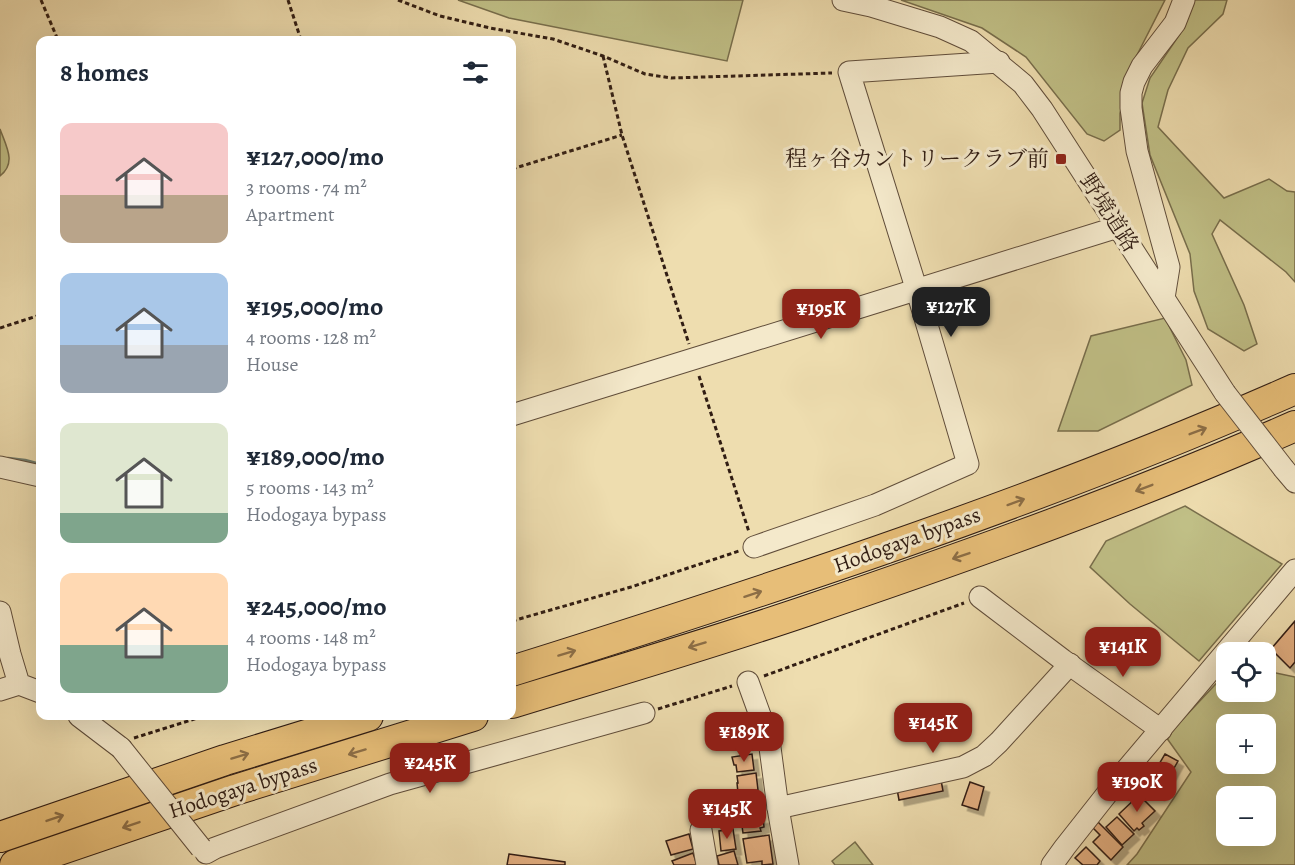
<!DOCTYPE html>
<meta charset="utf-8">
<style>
body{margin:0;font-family:Alegreya,"Noto Serif JP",serif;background:#f2f2f3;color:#1f2937;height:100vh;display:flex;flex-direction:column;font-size:22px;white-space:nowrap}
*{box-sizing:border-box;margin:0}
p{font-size:20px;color:#747a83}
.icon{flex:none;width:33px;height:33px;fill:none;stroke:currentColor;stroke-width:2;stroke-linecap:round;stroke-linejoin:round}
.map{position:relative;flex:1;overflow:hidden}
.side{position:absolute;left:36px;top:36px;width:480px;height:684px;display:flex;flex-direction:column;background:#fff;border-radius:12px;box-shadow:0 6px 24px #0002}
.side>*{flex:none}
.controls{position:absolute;left:1216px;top:642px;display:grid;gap:12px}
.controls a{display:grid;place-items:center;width:60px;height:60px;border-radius:12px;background:#fff;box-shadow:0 6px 24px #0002;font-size:30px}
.price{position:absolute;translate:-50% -51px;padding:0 14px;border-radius:12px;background:#8f2418;color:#fff;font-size:20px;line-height:39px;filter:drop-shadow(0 2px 3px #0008)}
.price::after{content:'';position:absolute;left:50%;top:36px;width:18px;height:14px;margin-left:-9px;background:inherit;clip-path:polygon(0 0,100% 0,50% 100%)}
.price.current{background:#222;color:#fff}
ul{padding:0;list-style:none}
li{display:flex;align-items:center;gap:18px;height:150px;padding:0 24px}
li span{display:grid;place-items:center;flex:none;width:168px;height:120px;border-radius:12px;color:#555}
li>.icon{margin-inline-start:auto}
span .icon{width:72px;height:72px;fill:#fffc;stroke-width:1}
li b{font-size:26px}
h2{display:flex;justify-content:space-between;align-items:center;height:72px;padding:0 24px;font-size:26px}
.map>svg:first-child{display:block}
</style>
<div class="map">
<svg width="1295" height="865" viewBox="0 0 1295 865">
<defs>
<filter id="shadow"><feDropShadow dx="5.5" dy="5.5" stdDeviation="0" flood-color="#0004"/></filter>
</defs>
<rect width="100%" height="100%" fill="#eeddaf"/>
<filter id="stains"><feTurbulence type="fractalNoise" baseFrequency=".00333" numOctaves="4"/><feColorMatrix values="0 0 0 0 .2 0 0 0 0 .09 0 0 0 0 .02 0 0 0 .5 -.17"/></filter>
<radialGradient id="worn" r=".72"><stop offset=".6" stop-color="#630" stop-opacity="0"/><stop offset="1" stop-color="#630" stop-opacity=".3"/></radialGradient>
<!-- green -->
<g fill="#c0bf86" stroke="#786e4c" stroke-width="1.5" fill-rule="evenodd">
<path d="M458 0H743L727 61 509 18Z"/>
<path d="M901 0H1165L1136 57 1120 113V130L1104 141 1087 134 1026 57 982 28Z"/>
<path d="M1192 0H1227L1223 14 1188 48 1168 90 1158 127 1224 198 1269 179 1287 191 1295 192V282L1286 272 1220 220 1212 234 1244 305 1257 344 1244 351 1208 329 1194 291 1190 254 1150 155 1142 103 1150 78 1180 34Z"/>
<path d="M0 129C6 146 17 163 0 176Z"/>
<path d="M1165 318 1186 360 1192 385 1098 431H1058L1091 336Z"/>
<path d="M1185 506 1282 564 1199 661 1130 604 1090 567 1106 541Z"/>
<path d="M1266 671 1295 677V865H1127L1137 854 1191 772 1166 737 1227 672V692H1266ZM1227 724H1266V764H1227ZM1227 796H1266V836H1227Z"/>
<path d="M855 842 873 865H835L832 861Z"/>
</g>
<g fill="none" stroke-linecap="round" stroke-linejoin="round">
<!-- stream -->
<path stroke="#6f7c6d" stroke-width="4.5" d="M8 459 25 461 40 465"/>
</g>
<!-- building -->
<g fill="#e4b082" stroke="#311d13" stroke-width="1.5" filter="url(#shadow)">
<path d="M1295 621V662L1290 668 1271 649Z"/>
<path d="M752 754 754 770 737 772 736 765H734L732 757Z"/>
<path d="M1165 754 1178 761 1164 786 1165 787 1163 792 1161 791 1159 795 1150 789 1151 787 1148 785 1149 783 1144 780 1148 772 1151 774 1153 770 1155 771Z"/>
<path d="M756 773 758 790 738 793 737 783H738L737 776Z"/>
<path d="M941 780 943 791 899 800 897 789Z"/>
<path d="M970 782 984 787 978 810 962 805Z"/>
<path d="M727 792 729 815 714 816 712 794Z"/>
<path d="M757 794 759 810 742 812 740 796Z"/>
<path d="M1139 795 1155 811 1142 823 1144 826 1139 830 1137 828 1134 831 1119 814Z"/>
<path d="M759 815V819L763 818 764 827 760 828 761 831 743 833 742 826 740 827 738 817Z"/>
<path d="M1117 817 1134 834 1122 845 1106 827Z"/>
<path d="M1098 822 1123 847 1111 860 1093 842 1100 835 1093 828Z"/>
<path d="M733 829 736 849 721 851 719 831Z"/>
<path d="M689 834 693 849 671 855 666 841Z"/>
<path d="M769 835 773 864 762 865V861L747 863 743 839Z"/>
<path d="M1086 847 1100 861 1097 865H1083L1075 858Z"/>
<path d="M734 851 738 865H719L717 856Z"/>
<path d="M693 853 697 865H674L672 861Z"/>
<path d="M509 854 565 862V865H507Z"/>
</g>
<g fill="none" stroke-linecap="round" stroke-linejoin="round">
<defs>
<g id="minor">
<path d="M843 0 871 6 940 27 971 41 1023 84 1042 109 1225 393"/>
<path d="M1164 298 1169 267 1137 151 1131 108V93L1134 82 1142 66 1175 23 1184 0"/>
<path d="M512 415C714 352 916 291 1118 227"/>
<path d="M0 467 40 476"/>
<path d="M1284 469 1295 482"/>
<path d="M754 547 875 505 968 464 917 291 849 72 999 62"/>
<path d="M980 597 1063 660 1161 730"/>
<path d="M0 612 10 654 19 684 40 692"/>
<path d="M748 682 769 740 778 808 788 865"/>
<path d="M0 690 19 684"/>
<path d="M79 716 121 748"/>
<path d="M778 808 963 767 984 756 999 742 1070 664"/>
<path d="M701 830 707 865"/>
<path d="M206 853 215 848 390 784 644 713"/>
<path d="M1052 865 1065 847 1121 776 1295 570"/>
</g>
<g id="highway">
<path d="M512 671C776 588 1041 501 1295 389"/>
<path d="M512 703C610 673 709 644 806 611 971 555 1136 496 1295 426"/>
<path d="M0 837 225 760 368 716"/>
<path d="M15 865 235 790 473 716"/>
</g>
</defs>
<!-- minor casing -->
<use href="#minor" stroke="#604d3a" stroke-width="23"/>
<!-- highway casing -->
<use href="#highway" stroke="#311d13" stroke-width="32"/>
<!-- path -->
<g stroke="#311d13" stroke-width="3" stroke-dasharray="4.5 3" stroke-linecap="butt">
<path d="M41 0 58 40"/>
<path d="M288 0 301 40"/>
<path d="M398 0 440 16 490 28 553 39 603 56 645 74 671 78 832 73"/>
<path d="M603 56 622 135 689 344"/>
<path d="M512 169 622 135"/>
<path d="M0 328 40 315"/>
<path d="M699 376 749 532"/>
<path d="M512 621 631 587 739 551"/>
<path d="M764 676 964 603"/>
<path d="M658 709 732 686"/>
<path d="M134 738 204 716"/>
</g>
<!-- minor -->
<use href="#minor" stroke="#f4e9cb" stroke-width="21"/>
<!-- highway -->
<use href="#highway" stroke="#e7be78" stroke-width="30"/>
<defs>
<g id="minor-bridge">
<path d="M1225 393 1284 469"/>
<path d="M121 748 201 848"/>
</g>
</defs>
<!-- minor-bridge casing -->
<use href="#minor-bridge" stroke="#604d3a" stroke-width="23" stroke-linecap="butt"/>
<!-- minor-bridge -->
<use href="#minor-bridge" stroke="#f4e9cb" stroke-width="21"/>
</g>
<!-- one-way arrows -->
<defs><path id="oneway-shaft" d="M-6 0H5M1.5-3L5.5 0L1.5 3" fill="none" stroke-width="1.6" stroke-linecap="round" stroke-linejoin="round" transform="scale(1.5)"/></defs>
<g stroke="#8c6e46">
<use href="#oneway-shaft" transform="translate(1198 431) rotate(-21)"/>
<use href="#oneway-shaft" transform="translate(1144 488) rotate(159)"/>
<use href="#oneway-shaft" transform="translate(1016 502) rotate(-20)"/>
<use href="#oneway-shaft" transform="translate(961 556) rotate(161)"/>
<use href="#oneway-shaft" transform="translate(753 594) rotate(-18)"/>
<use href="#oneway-shaft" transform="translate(697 645) rotate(163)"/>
<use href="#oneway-shaft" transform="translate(567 653) rotate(-17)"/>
<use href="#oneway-shaft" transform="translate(357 752) rotate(163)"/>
<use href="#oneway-shaft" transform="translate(240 756) rotate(-17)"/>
<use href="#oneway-shaft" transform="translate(55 818) rotate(-19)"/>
<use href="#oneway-shaft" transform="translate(131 825) rotate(161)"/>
</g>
<!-- markers -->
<rect fill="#8f2418" stroke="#f4e9cb" stroke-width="2" x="1055" y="153" width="12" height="12" rx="3"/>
<g text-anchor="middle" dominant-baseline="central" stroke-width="6" stroke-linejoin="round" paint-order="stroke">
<!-- poi labels -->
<g font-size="22" fill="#311d13" stroke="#f4e9cb" text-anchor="end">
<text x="1049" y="159">程ヶ谷カントリークラブ前</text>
</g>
<!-- street labels -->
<g font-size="22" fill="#311d13" stroke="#f4e9cb">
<text transform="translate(1109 213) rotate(57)">野境道路</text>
<text transform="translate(907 540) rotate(-20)">Hodogaya bypass</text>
<text transform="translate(243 788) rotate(-18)">Hodogaya bypass</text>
</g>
</g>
<rect width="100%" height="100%" filter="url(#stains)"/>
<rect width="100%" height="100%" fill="url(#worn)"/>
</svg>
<div class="controls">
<a><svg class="icon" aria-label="locate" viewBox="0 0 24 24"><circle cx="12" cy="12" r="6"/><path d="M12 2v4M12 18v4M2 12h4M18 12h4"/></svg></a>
<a>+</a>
<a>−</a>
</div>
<b class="price current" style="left:951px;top:338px">¥127K</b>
<b class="price" style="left:821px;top:340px">¥195K</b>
<b class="price" style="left:1123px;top:678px">¥141K</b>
<b class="price" style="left:933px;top:754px">¥145K</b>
<b class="price" style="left:744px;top:763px">¥189K</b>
<b class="price" style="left:430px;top:794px">¥245K</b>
<b class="price" style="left:1137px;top:813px">¥190K</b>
<b class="price" style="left:727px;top:840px">¥145K</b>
<section class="side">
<h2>8 homes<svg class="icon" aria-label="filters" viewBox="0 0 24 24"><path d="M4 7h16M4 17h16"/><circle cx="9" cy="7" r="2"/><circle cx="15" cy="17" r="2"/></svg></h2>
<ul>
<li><span style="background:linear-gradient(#f6c9c9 60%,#b9a48a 0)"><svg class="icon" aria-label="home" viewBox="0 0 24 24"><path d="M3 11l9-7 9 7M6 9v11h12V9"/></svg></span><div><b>¥127,000/mo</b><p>3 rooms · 74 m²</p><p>Apartment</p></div></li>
<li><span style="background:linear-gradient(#a9c7e8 60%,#9aa5b1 0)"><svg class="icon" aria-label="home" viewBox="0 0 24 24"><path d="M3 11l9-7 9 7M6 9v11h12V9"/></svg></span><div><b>¥195,000/mo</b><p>4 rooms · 128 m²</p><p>House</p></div></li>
<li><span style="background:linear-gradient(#dfe7d0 75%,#7fa58c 0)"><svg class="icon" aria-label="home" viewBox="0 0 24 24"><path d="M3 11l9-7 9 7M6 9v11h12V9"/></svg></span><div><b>¥189,000/mo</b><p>5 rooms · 143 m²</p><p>Hodogaya bypass</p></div></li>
<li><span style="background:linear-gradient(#ffd9b3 60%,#7fa58c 0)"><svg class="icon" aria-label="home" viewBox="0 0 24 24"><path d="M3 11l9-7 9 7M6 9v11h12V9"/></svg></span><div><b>¥245,000/mo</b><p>4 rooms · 148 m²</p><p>Hodogaya bypass</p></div></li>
</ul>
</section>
</div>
